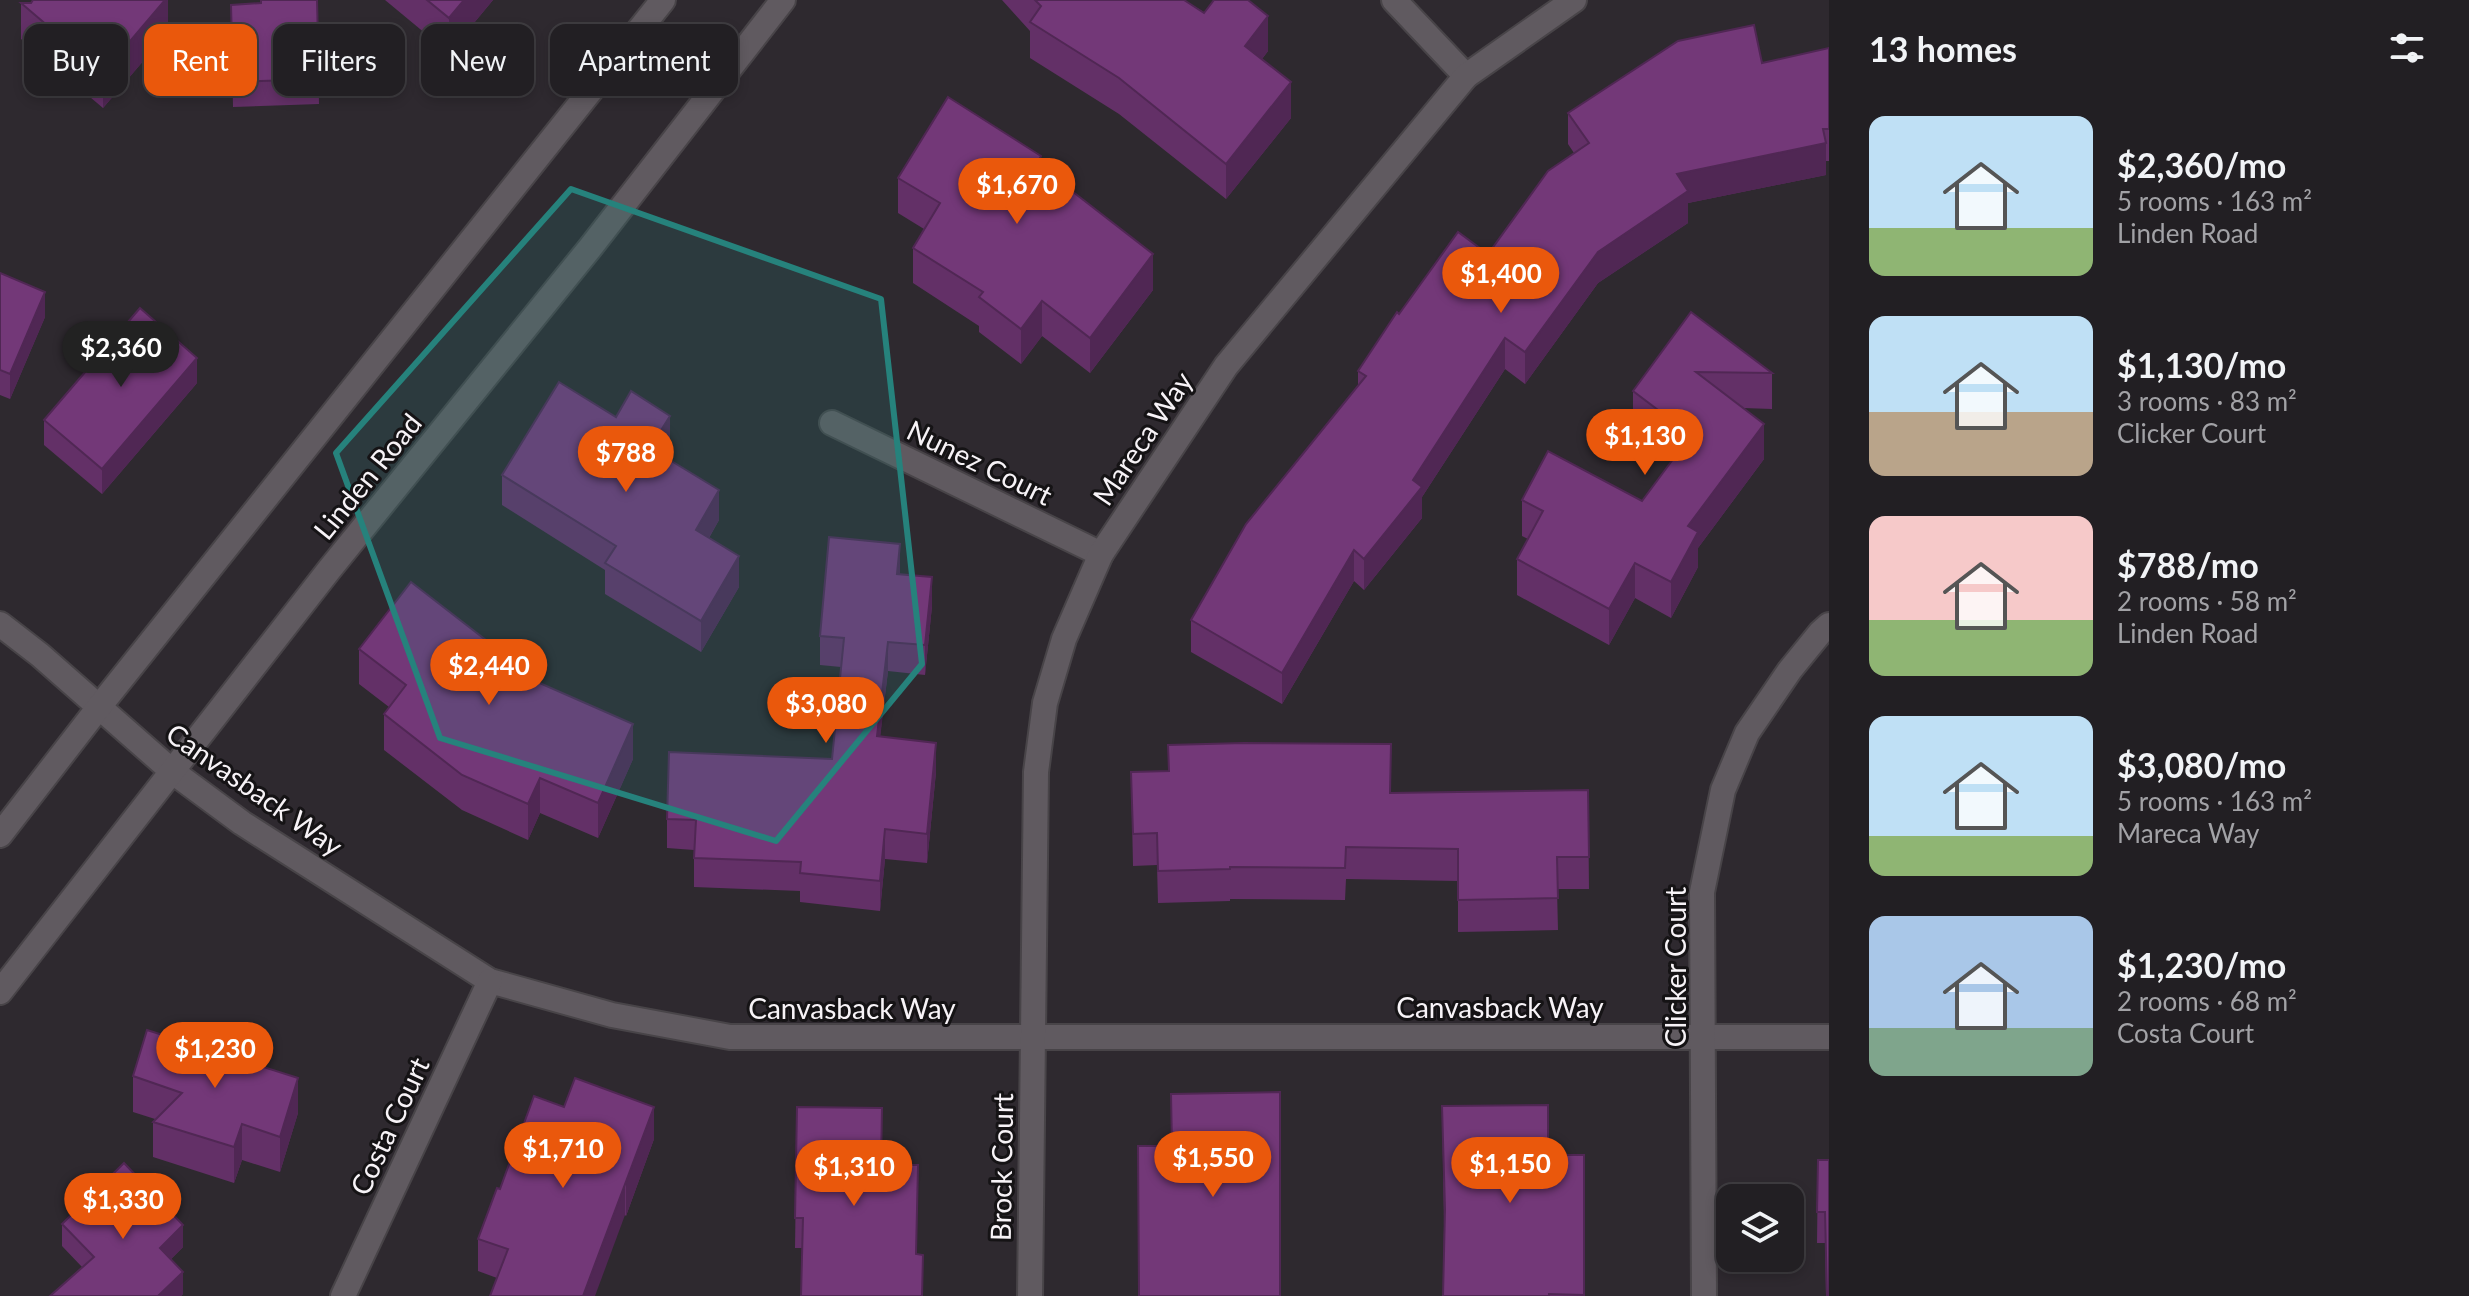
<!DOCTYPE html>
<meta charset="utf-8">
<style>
body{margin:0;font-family:Lato,sans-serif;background:#2a272b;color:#f1f3f6;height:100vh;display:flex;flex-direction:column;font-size:30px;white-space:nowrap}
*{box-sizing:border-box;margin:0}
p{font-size:26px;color:#a2a2a6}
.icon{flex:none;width:44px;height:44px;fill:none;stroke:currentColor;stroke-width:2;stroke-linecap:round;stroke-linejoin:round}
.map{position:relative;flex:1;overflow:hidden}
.details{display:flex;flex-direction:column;background:#221f23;width:640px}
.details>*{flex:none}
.hud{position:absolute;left:24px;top:24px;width:760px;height:72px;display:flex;gap:16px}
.buttons{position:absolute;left:1716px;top:1184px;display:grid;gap:16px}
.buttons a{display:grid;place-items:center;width:88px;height:88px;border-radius:16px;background:#221f23;box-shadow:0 4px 12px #0003,0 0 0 2px #3f3d41;font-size:40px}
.price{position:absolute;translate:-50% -68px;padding:0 18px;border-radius:28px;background:#ea580c;color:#fff;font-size:26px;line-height:52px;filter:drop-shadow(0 2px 4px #0008)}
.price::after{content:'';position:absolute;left:50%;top:48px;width:24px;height:18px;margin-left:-12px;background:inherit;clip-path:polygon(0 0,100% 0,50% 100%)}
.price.current{background:#222;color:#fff}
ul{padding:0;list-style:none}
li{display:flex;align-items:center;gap:24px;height:200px;padding:0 40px}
li span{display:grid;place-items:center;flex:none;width:224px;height:160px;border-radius:16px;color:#555}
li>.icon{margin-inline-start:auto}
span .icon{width:96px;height:96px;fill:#fffc;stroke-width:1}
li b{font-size:34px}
h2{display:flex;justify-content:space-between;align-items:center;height:96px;padding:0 40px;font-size:34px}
.tag{padding:0 28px;border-radius:16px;background:#221f23;box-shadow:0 4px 12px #0003,0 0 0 2px #3f3d41;font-size:28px;line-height:72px}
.tag.current{background:#ea580c;color:#fff}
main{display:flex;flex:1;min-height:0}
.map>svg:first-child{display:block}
</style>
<main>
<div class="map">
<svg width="1829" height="1296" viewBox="0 0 1829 1296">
<rect width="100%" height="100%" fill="#2e292f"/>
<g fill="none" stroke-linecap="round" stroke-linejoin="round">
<defs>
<g id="minor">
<path d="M1394 0 1466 76"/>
<path d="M832 423 1101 554"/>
<path d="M0 624 40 655 173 772 242 823 490 981 612 1015 730 1037H1829"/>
<path d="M343 1296 490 981"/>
<path d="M1030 1296 1036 772 1045 703 1064 639 1101 554 1226 366 1466 76 1574 0"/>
<path d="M1704 1296 1702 892 1723 790 1747 733 1790 670 1820 633 1829 625"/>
</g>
<g id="tertiary">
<path d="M0 835 99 707 663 0"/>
<path d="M0 992 329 570 590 248 783 0"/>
</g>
</defs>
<!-- minor casing -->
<use href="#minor" stroke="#484448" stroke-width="28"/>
<!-- tertiary casing -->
<use href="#tertiary" stroke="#484448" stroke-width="28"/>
<!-- minor -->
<use href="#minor" stroke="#605a60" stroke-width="24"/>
<!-- tertiary -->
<use href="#tertiary" stroke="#605a60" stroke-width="24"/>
</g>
<!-- wall -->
<g fill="#633067">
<path d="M168 0V32L103 108 21 39V3Z"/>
<path d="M260 0H317L319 104 233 107 231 5 260 3Z"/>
<path d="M385 0H493L449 53Z"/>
<path d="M1002 0H1184L1268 51 1262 59 1291 118 1226 199 1119 114 1030 58V31Z"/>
<path d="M1829 48V161H1826V175L1688 203V223L1598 283 1525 384 1505 369 1422 497V518L1364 590 1354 581 1282 704 1191 652V620L1358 385V371L1399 314 1488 254 1574 153 1568 144V113L1762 63Z"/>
<path d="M1041 167 1153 290 1090 373 1042 336 1021 364 979 332V326L913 283V248L924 229 898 213V178Z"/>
<path d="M0 273 45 317 10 399 0 395Z"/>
<path d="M1691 312 1772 373V409L1743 408 1764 459 1698 548V567L1671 618 1635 598 1609 645 1517 595V559L1528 539 1522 536V500L1642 501 1674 458 1633 426V391Z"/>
<path d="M197 383 102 494 44 445V420Z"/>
<path d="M616 417 670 447 664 456 719 520 709 538 739 587 701 652 605 594V570L502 505V475Z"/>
<path d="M900 574 932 606 925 675 888 671 880 736 936 772 927 863 885 859 880 911 800 902V891L694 887V850L667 848V819L832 759 841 667 820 665V636Z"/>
<path d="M359 649 500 665 633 759 598 838 540 813 528 840 462 810 384 750V714L389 707 359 684Z"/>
<path d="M1168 745 1391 793 1588 790 1589 889H1557L1558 930 1458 932V881L1346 879 1345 900 1230 899V901L1158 903 1157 865 1133 866 1131 772 1168 771Z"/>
<path d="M133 1076 298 1113 280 1172 242 1160 234 1183 153 1157V1122L155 1119 133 1112Z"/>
<path d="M1442 1106 1548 1155H1584V1296H1443L1444 1226Z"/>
<path d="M797 1107 882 1108 802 1248H795Z"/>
<path d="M654 1139 626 1216 625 1215 497 1278 478 1271V1239L500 1189Z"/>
<path d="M1818 1160H1829V1296H1826L1825 1243H1817Z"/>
<path d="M62 1224 183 1247 171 1259 183 1294 181 1296H50L82 1267 62 1246Z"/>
</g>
<!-- shaded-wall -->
<g fill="#502754">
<path d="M165 0H168V32L103 108V73Z"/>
<path d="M464 0H493L449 53V18Z"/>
<path d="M1268 16V51L1245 81V46Z"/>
<path d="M1291 82V118L1226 199V164Z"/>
<path d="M1826 143V175L1688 203V223L1598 283 1525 384V352L1598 252 1677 174Z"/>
<path d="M1153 254V290L1090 373V338Z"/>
<path d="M45 292V317L10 399V374Z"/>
<path d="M1042 301V336L1021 364V329Z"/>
<path d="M1505 338V369L1422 497V518L1364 590V559L1413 480Z"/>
<path d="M197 358V383L102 494V469Z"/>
<path d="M670 416V447L650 479V448Z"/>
<path d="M1764 424V459L1698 548V567L1671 618V582L1688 526Z"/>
<path d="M719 490V520L696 560V530Z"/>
<path d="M900 544V573L897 603V574Z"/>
<path d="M1354 550V581L1282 704V673Z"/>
<path d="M739 556V587L701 652V621Z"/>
<path d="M1635 563V598L1609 645V609Z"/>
<path d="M932 577V606L925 675V645Z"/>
<path d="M888 642V671L877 765V736Z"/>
<path d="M500 651V686L492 662Z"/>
<path d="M633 724V759L598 838V803Z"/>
<path d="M936 743V772L927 863V834Z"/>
<path d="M540 778V813L528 840V804Z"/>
<path d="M885 829V859L880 911V881Z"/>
<path d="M298 1078V1113L280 1172V1137Z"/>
<path d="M654 1107V1139L626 1216V1183Z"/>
<path d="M242 1124V1160L234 1183V1147Z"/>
<path d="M625 1182V1215L595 1296H583Z"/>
<path d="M183 1225V1247L160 1270V1248Z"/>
<path d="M183 1272V1294L181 1296H158Z"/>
</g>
<!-- building -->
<g fill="#733878" stroke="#502754" stroke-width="2">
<path d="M33 0H165L103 73 21 3H31Z"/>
<path d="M261 0H317L319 79 233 82 231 5 261 3Z"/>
<path d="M427 0H464L449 18Z"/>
<path d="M1035 0H1184L1204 13 1214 0H1248L1268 16 1245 46 1291 82 1226 164 1119 78 1030 22 1041 6Z"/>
<path d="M1754 25 1762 63 1829 48V129H1823L1826 143 1677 174 1688 191 1598 252 1525 352 1505 338 1413 480 1422 487 1364 559 1354 550 1282 673 1191 620 1246 524 1366 376 1358 371 1397 312 1399 314 1458 232 1488 254 1548 171 1589 143 1568 113 1678 41Z"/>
<path d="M948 97 1041 156 1037 164 1153 254 1090 338 1042 301 1021 329 979 297 983 292 913 248 940 203 898 178Z"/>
<path d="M0 273 45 292 10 374 0 370Z"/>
<path d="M140 308 197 358 102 469 44 420Z"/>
<path d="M1691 312 1772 373 1696 372 1764 424 1688 526 1698 532 1671 582 1635 563 1609 609 1517 559 1543 511 1522 500 1548 451 1642 501 1691 435 1633 391Z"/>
<path d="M559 382 616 417 631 391 670 416 650 448 719 490 696 530 739 556 701 621 605 563 616 546 502 475Z"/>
<path d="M829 537 900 544 897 574 932 577 925 645 888 642 877 736 936 743 927 834 885 829 880 881 800 873 801 862 694 858 696 820 667 819 669 752 832 759 844 638 820 636Z"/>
<path d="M411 582 500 651 492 662 633 724 598 803 540 778 528 804 462 775 384 714 406 685 359 649Z"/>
<path d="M1244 743 1391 744 1390 793 1588 790 1589 857H1557L1558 898 1458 900V849L1346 847 1345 868 1230 867V869L1158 871 1157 833 1133 834 1131 772 1169 771 1168 745Z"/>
<path d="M147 1030 298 1078 280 1137 242 1124 234 1147 153 1122 182 1093 133 1076Z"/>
<path d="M575 1078 654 1107 583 1296H490L508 1249 478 1239 497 1188 500 1189 534 1096 564 1107Z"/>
<path d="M1280 1092V1296H1139L1138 1146H1172L1171 1094Z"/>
<path d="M1548 1105V1155H1584V1295L1549 1294V1296H1443L1445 1209 1442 1106Z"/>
<path d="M797 1107 882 1108 881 1165H918L916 1254 923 1255 922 1296H801L803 1218H795Z"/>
<path d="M1818 1160H1829V1296H1827L1825 1212H1817Z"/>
<path d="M124 1163 183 1225 160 1248 183 1272 158 1296H50L94 1257 62 1224Z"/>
</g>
<!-- marked area -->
<path fill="#26827c" fill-opacity="0.2" stroke="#26827c" stroke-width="6" stroke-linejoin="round" d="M571 189 881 299 922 664 776 841 440 738 336 453Z"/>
<g text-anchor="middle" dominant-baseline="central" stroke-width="6" stroke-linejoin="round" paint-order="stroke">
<!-- street labels -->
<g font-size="28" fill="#f7f3f7" stroke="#151315">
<text transform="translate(1142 438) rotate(-56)">Mareca Way</text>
<text transform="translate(980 462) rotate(26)">Nunez Court</text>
<text transform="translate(367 476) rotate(-51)">Linden Road</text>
<text transform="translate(255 789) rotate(35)">Canvasback Way</text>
<text transform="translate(1675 967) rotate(-90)">Clicker Court</text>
<text x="1500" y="1007">Canvasback Way</text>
<text x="852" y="1008">Canvasback Way</text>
<text transform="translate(389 1126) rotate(-65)">Costa Court</text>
<text transform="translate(1001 1167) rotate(-89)">Brock Court</text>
</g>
</g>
</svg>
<div class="buttons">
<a><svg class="icon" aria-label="layers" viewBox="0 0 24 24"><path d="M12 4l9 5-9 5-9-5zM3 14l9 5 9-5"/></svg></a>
</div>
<b class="price" style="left:1017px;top:226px">$1,670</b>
<b class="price" style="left:1501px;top:315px">$1,400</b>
<b class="price current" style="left:121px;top:389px">$2,360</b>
<b class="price" style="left:1645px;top:477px">$1,130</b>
<b class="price" style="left:626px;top:494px">$788</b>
<b class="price" style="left:489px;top:707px">$2,440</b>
<b class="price" style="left:826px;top:745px">$3,080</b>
<b class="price" style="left:215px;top:1090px">$1,230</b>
<b class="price" style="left:563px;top:1190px">$1,710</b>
<b class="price" style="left:1213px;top:1199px">$1,550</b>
<b class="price" style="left:1510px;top:1205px">$1,150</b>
<b class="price" style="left:854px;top:1208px">$1,310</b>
<b class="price" style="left:123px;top:1241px">$1,330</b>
<div class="hud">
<a class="tag">Buy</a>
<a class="tag current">Rent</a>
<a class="tag">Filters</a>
<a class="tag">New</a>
<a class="tag">Apartment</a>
</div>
</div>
<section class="details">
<h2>13 homes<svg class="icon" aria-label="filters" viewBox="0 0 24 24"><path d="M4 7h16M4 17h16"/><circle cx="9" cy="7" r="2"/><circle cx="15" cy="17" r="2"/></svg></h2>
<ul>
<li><span style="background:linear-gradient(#bfe0f5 70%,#8fb573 0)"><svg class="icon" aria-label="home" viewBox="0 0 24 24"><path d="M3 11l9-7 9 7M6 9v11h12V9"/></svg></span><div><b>$2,360/mo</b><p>5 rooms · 163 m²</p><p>Linden Road</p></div></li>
<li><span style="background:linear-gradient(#bfe0f5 60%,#b9a48a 0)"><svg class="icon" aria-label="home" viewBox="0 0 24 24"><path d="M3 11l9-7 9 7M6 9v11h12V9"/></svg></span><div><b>$1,130/mo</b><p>3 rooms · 83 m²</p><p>Clicker Court</p></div></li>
<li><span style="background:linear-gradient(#f6c9c9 65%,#8fb573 0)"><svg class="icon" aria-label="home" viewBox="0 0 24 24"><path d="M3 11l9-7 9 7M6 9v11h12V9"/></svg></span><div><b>$788/mo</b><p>2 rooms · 58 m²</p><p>Linden Road</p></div></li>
<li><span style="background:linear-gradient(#bfe0f5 75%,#8fb573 0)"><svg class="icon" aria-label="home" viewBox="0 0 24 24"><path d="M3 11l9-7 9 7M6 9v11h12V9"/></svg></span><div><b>$3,080/mo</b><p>5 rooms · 163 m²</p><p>Mareca Way</p></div></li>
<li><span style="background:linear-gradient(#a9c7e8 70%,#7fa58c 0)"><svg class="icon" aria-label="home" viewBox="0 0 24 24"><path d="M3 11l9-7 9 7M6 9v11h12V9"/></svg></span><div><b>$1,230/mo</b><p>2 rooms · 68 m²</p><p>Costa Court</p></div></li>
</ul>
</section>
</main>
